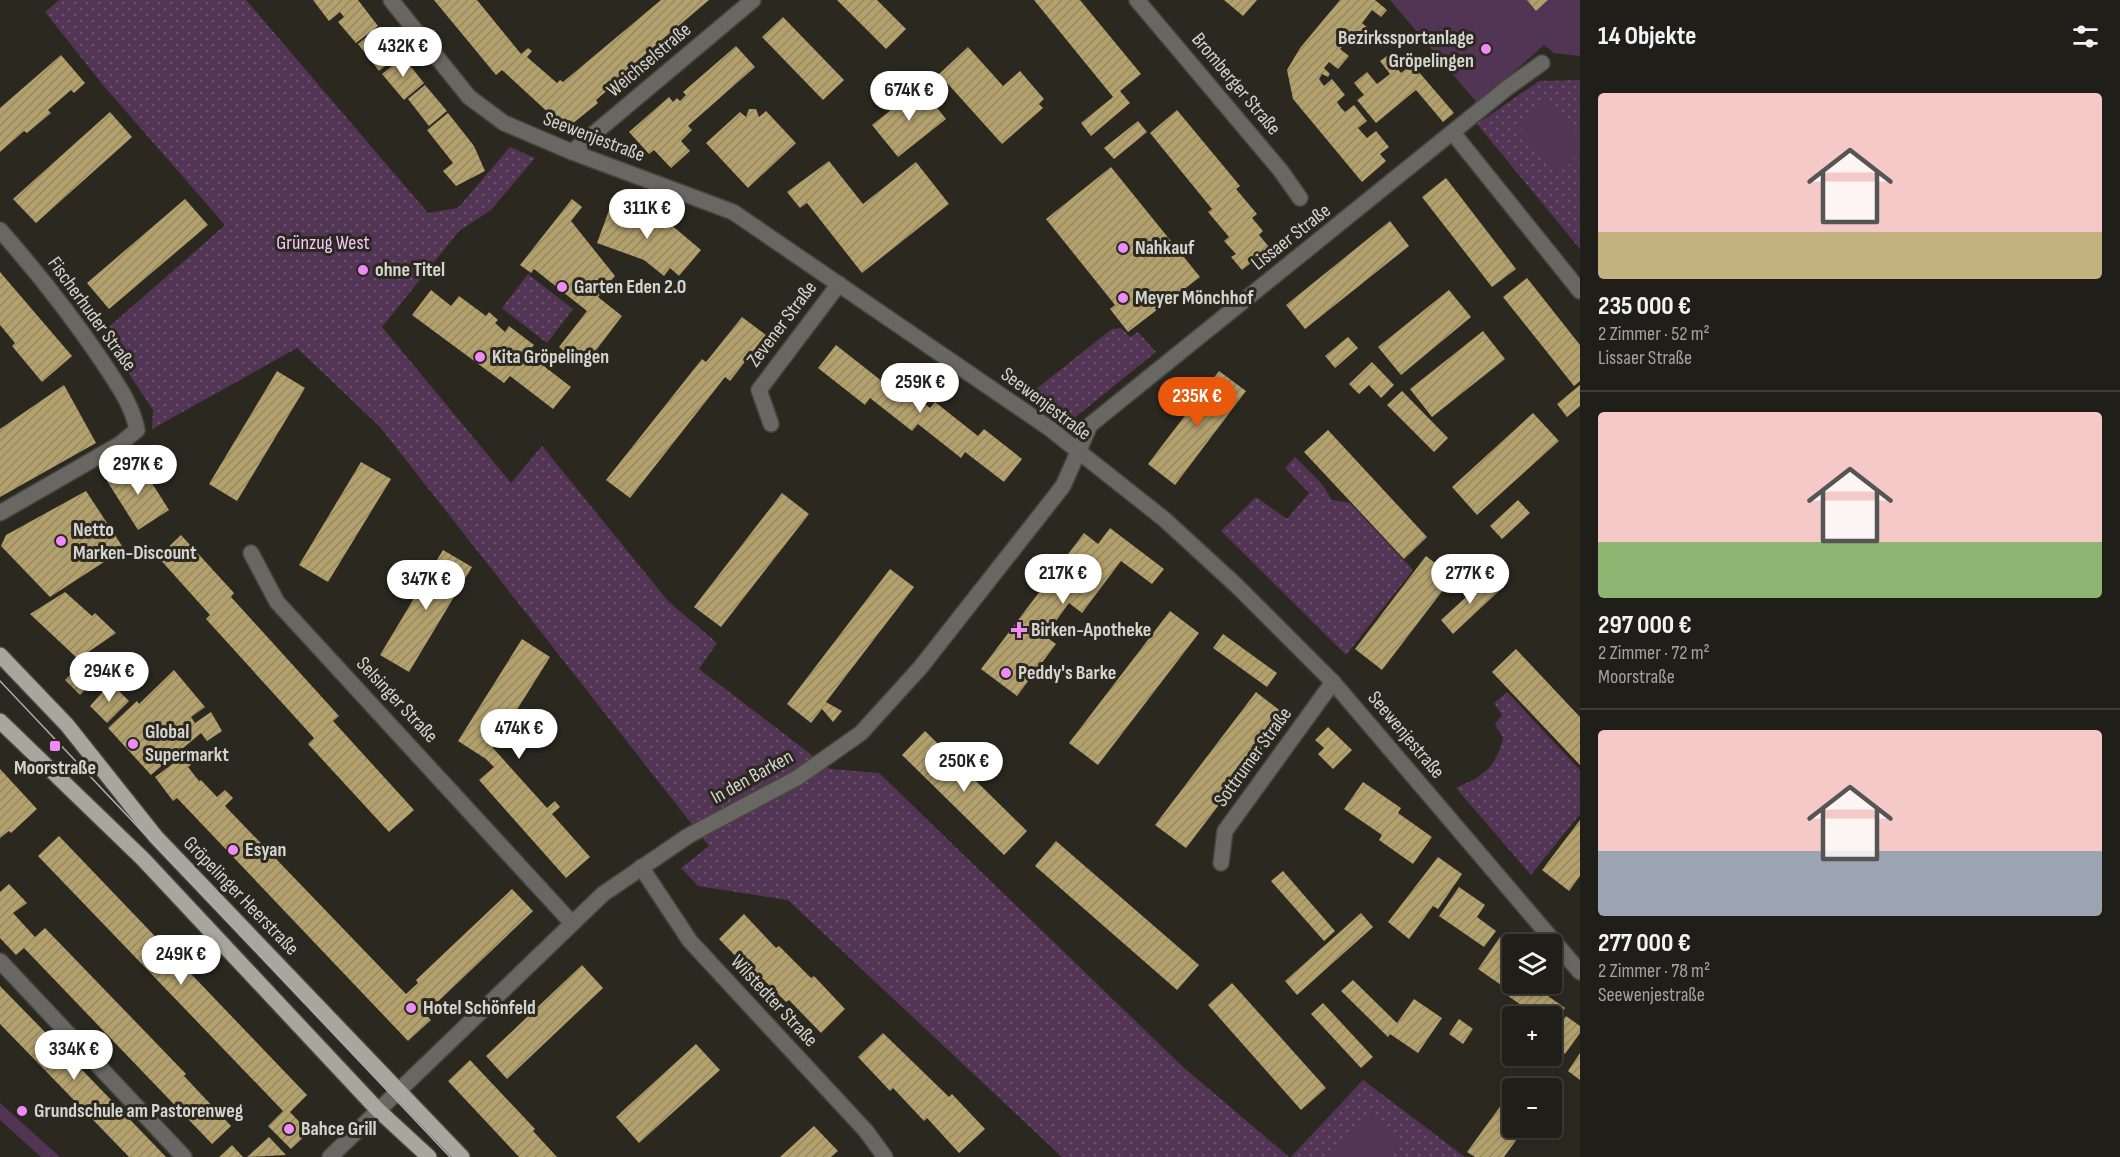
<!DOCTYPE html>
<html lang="de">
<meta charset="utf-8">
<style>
body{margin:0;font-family:"Sofia Sans Condensed",sans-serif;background:#282721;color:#f1f3f6;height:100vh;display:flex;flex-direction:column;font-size:22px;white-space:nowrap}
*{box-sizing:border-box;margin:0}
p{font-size:20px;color:#a2a2a2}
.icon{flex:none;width:33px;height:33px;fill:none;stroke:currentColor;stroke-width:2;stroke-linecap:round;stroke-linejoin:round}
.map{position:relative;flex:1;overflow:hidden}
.panel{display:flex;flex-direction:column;background:#201e18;width:540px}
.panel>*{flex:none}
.buttons{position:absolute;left:1502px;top:934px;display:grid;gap:12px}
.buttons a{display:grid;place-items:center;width:60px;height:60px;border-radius:6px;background:#201e18;box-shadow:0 3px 9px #0003,0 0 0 2px #3d3c37;font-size:30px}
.price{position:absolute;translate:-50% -51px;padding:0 14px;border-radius:21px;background:#fff;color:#222;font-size:20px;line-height:39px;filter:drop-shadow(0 2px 3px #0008)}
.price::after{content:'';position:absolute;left:50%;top:36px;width:18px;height:14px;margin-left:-9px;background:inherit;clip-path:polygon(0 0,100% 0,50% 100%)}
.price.selected{background:#ea580c;color:#fff}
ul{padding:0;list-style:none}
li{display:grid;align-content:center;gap:12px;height:318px;padding:0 18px}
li+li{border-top:2px solid #3d3c37}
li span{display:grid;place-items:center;height:186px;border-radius:6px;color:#555}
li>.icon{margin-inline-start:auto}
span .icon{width:108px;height:108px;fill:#fffc;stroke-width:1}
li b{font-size:26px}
h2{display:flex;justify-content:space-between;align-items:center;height:72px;padding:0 18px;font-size:26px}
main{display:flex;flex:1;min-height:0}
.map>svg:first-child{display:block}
</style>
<main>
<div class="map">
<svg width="1580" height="1157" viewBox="0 0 1580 1157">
<defs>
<pattern id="grass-dots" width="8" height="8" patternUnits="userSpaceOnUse" patternTransform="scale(1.5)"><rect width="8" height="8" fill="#523554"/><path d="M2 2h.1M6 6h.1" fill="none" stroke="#6a516c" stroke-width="1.8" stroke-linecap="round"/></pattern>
<pattern id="building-hatch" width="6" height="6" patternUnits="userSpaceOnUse" patternTransform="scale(1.5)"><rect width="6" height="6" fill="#b3a16d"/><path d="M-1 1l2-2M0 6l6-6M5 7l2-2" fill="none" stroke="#968961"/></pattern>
</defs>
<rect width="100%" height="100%" fill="#2b2820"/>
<!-- grass -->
<g fill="url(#grass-dots)">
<path d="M59 0H246L428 213 458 208 510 147 535 158 491 210 459 231 382 327 511 483 542 446 668 601 717 643 699 669 830 769 879 773 1183 1067 1289 1157H1062L788 900 698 886 681 868 709 846 380 427 297 348 152 429 153 410 102 333 225 225 103 85 45 12Z"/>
<path d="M1580 80V249L1477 124 1539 81Z"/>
<path d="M528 274 573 309 547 343 502 308Z"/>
<path d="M1121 328 1130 337 1138 332 1156 352 1073 419H1066L1031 393 1112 329Z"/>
<path d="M1295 457 1321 483 1332 500 1350 503 1413 570 1346 655 1221 531 1256 497 1287 519 1309 493 1285 468Z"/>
<path d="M1507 692 1580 770V814L1531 875 1456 788C1483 776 1496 768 1503 738L1495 724 1502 715 1494 703Z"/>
<path d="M1363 1080 1465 1157H1291Z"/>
</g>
<!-- garden -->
<g fill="#523554">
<path d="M1390 0H1580V56L1554 53 1544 45 1478 104Z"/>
<path d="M1547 101 1580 140V155L1558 174 1518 126Z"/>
<path d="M0 1103 60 1157H41L0 1120Z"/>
<path d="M1371 1112 1403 1140 1388 1157H1331Z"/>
</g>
<!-- building -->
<g fill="url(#building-hatch)">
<path d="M313 0H358L378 26 356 43 338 22 344 17 340 12 329 21Z"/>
<path d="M434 0H477L521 54 528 48 532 51 527 57 557 83 560 80 563 82 661 0H709L608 86 610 88 596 100 598 103 572 124 563 126 551 119 553 117 502 70 496 75Z"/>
<path d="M837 0H877L906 29 886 49Z"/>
<path d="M1034 0H1080L1141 74 1120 91 1130 103 1091 136 1081 123 1113 97Z"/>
<path d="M1224 0H1257L1243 16Z"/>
<path d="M1340 0H1375L1387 10 1381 17 1372 10 1362 23 1370 30 1359 43 1351 36 1340 49 1349 56 1338 69 1329 62 1324 68 1330 74 1328 77 1322 74 1319 79 1324 86 1332 79 1345 95 1337 102 1341 108 1345 112 1354 105 1367 121 1358 128 1367 138 1376 131 1389 147 1380 154 1386 161 1362 182 1293 99 1287 70 1300 48Z"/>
<path d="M1527 0H1548L1536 11Z"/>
<path d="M783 17 844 80 823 100 762 37Z"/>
<path d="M379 27 401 54 379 71 358 44Z"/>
<path d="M736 46 755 67 688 126 692 130 681 141 690 151 671 168 654 150 649 154 629 132 669 97 673 102 677 98 680 101 686 95 683 92Z"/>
<path d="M968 47 1003 86 1020 71 1044 99 1039 104 1043 108 1002 144 939 74Z"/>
<path d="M61 55 85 83 74 93 71 90 48 110 51 113 27 133 24 131 0 152V108Z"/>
<path d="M1387 56 1401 73 1412 64 1454 113 1443 122 1416 90 1376 123 1357 100 1364 95 1354 83 1367 72 1377 84 1390 74 1380 61Z"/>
<path d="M403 57 424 83 404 100 382 74Z"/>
<path d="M425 85 447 111 429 126 408 99Z"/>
<path d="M920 87 946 119 898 157 872 125Z"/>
<path d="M749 109H756L759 117 766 111 796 143 748 188 706 143 740 112 746 117Z"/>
<path d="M1177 110 1240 186 1236 189 1257 214 1252 218 1263 231 1259 235 1270 248 1242 270 1231 257 1236 254 1224 241 1229 237 1208 212 1212 209 1150 133Z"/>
<path d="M110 112 132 137 36 223 13 199Z"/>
<path d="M448 113 474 146 485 171 456 186 443 171 453 163 427 130Z"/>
<path d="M1138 121 1147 132 1114 159 1104 148Z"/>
<path d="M829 161 863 204 916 162 949 204 862 273 807 203 800 208 787 192Z"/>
<path d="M1111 167 1200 277 1128 332 1110 309 1115 305 1046 219Z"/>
<path d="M1446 178 1516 269 1492 287 1422 197Z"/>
<path d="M185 199 208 225 109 309 87 283Z"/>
<path d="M572 199 582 207 571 221 615 276 598 297 622 316 584 366 559 347 587 311 534 269 531 273 520 265Z"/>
<path d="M612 202 669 223 701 250 679 276 670 268 664 276 644 260 597 243Z"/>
<path d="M1390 221 1409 246 1305 329 1286 305Z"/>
<path d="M0 272 72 356 42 382 12 346 15 343 0 325Z"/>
<path d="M1527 278 1580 345V381L1574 386 1503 297Z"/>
<path d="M431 290 451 306 459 296 486 316 489 312 498 320 495 323 505 332 509 326 534 345 527 353 571 387 553 409 510 376 504 383 412 315Z"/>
<path d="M1449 290 1471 317 1401 375 1378 347Z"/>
<path d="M742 317 766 335 730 381 725 377 630 498 606 480 702 359 706 362Z"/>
<path d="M1483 331 1505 359 1432 417 1410 389Z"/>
<path d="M1348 337 1358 348 1335 368 1325 356Z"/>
<path d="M836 345 883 382 888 376 930 408 935 402 978 436 984 429 1022 459 1004 482 965 452 961 458 918 424 912 431 870 398 865 405 818 368Z"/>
<path d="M1372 362 1394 385 1381 398 1369 385 1359 394 1349 384Z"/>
<path d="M277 371 305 388 237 501 209 484Z"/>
<path d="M1219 371 1246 391 1175 485 1148 464Z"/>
<path d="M64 385 96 443 0 497V429Z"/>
<path d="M1580 385V406L1567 417 1557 404Z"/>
<path d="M1402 391 1448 438 1434 452 1387 405Z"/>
<path d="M1533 413 1559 441 1477 515 1452 487Z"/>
<path d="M1328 430 1427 537 1404 559 1304 452Z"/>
<path d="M138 461 169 510 138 530 107 481Z"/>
<path d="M361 462 391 479 328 582 299 565Z"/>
<path d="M86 491 124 549 50 597 1 546 6 535Z"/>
<path d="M782 493 809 514 721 627 694 607Z"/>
<path d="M1518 500 1530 513 1502 539 1490 526Z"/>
<path d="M1110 528 1164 569 1152 584 1121 561 1082 613 1069 603 1045 636 1056 644 1017 696 981 669 1084 533 1098 544Z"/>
<path d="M181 535 234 593 231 597 339 716 333 721 414 810 389 832 308 744 314 738 206 619 210 615 158 557Z"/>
<path d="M443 550 472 567 409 672 380 655Z"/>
<path d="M1426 556 1453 577 1382 670 1355 649Z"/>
<path d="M890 569 914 587 826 702 842 711 833 722 822 709 811 723 787 704Z"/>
<path d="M1488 577 1500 590 1453 634 1441 620Z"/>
<path d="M65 592 92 616 95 613 116 633 78 659 30 614Z"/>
<path d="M1170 611 1199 633 1098 765 1069 743Z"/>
<path d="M1223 634 1277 673 1267 687 1213 648Z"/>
<path d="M522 639 550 657 493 748 547 808 555 801 560 807 552 814 590 857 566 878 479 780 494 767 486 759 458 741Z"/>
<path d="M1516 649 1580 717V765L1492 672Z"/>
<path d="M88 657 103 672 80 695 65 680Z"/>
<path d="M174 670 205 707 191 717 195 723 211 712 222 731 207 741 201 733 151 775 108 728 137 701 139 704Z"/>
<path d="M111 683 129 701 107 723 90 706Z"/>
<path d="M1256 692 1287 716 1186 848 1155 825Z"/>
<path d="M1328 727 1352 750 1333 769 1318 754 1324 748 1315 740Z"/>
<path d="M925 731 1027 831 1004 855 902 755Z"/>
<path d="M184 755 191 765 188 767 199 781 201 780 217 797 225 790 233 798 225 806 406 994 418 983 416 980 512 889 533 911 425 1014 431 1020 408 1041 177 798 173 801 155 777Z"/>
<path d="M0 769 37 809 11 833 9 831 0 838Z"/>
<path d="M1363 782 1401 808 1398 813 1432 837 1413 864 1379 840 1382 835 1344 809Z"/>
<path d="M1580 820V876L1569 891 1542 870Z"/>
<path d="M59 836 307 1095 290 1112 309 1132 291 1149 268 1126 283 1111 38 856Z"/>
<path d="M1056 841 1199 965 1177 990 1035 866Z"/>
<path d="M1438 857 1462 874 1438 909 1433 906 1409 939 1388 922Z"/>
<path d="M1283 871 1335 931 1324 941 1271 881Z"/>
<path d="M9 884 27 903 13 913 35 937 45 928 186 1074 184 1076 231 1126 212 1144 24 948 16 955 0 938V892Z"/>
<path d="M1459 887 1485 905 1477 917 1496 931 1484 947 1439 916Z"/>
<path d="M1361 913 1373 927 1297 995 1285 981Z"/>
<path d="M744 914 776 948 779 946 811 978 814 976 845 1009 821 1033 789 1000 786 1002 754 970 751 972 719 939Z"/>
<path d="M1500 937 1512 946V984H1546L1541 991 1565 1008 1551 1028V1017H1529L1525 1014 1528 1010 1501 991 1504 987 1478 969Z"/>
<path d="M582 965 603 988 507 1079 486 1056Z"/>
<path d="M1353 980 1397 1023 1414 999 1442 1018 1418 1053 1390 1034 1388 1037 1341 991Z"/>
<path d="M1232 983 1326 1088 1301 1110 1208 1005Z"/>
<path d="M0 986 87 1075 166 1157H129L68 1094 0 1024Z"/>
<path d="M1323 1003 1373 1057 1361 1068 1311 1014Z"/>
<path d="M1566 1016 1580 1026V1033L1565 1054 1551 1044V1036Z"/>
<path d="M1459 1019 1473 1029 1463 1044 1449 1034Z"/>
<path d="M883 1033 949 1097 952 1094 985 1129 959 1153 927 1118 924 1121 893 1088 890 1091 858 1057Z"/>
<path d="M696 1044 720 1070 639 1143 616 1117Z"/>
<path d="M1580 1053V1080L1568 1071Z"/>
<path d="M470 1060 535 1129 533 1131 557 1157H519L448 1081Z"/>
<path d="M1507 1097 1512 1100V1119L1507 1125 1520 1135 1504 1157H1475L1467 1152Z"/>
<path d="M814 1126 838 1151 831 1157H780Z"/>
<path d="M269 1137 286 1155 247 1157Z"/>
<path d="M232 1145 243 1157H219Z"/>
</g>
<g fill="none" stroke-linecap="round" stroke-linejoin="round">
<defs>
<g id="minor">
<path d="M391 0 469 97 504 123 572 152 733 212 1049 428 1164 519 1237 586 1333 682 1580 972"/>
<path d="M1137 0 1281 171 1300 198"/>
<path d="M1453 133 1580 291"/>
<path d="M572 152 753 0"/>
<path d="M0 230C37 272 71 315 102 361 117 384 132 404 137 430L120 444 0 513"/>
<path d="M771 424 759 390 839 284"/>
<path d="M251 553 277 602 571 922"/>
<path d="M1221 863 1225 831 1333 682"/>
<path d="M641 867 690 941 866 1131 885 1157"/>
<path d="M0 961 184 1157"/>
<path d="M330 1157 603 894 688 836 797 778 861 733 920 668 1063 486 1090 425 1507 88 1542 63"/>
</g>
<g id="major">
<path d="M0 655 67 725 156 837 462 1157"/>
<path d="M0 721 143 859 378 1110 429 1157"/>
</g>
</defs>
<!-- minor casing -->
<use href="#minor" stroke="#46443c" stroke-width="18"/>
<!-- major casing -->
<use href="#major" stroke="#46443c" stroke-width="18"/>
<!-- minor -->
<use href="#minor" stroke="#686763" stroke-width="15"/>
<!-- major -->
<use href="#major" stroke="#a9a69d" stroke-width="15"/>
<!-- tram -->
<path stroke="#b1aea9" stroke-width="1.5" d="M0 681 450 1157"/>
</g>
<!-- markers -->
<g fill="#ef8bf7" stroke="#2b2820" stroke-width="2">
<circle cx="1486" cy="49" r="6"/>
<circle cx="1123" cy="248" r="6"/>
<circle cx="363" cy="270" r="6"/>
<circle cx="562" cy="287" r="6"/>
<circle cx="1123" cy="298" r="6"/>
<circle cx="480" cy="357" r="6"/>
<circle cx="61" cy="541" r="6"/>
<path d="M1016 621h6v6h6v6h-6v6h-6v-6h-6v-6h6z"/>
<circle cx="1006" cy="673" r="6"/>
<circle cx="133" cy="744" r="6"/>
<rect x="49" y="740" width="12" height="12" rx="3"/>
<circle cx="233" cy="850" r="6"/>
<circle cx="411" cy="1008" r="6"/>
<circle cx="22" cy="1111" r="6"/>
<circle cx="289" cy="1129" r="6"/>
</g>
<g text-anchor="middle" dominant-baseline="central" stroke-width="6" stroke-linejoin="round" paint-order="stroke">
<!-- poi labels -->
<g font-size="20" font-weight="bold" fill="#d6d4cf" stroke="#2b2820" text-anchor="start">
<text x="1474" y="38" text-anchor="end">Bezirkssportanlage<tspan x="1474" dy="23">Gröpelingen</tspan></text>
<text x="1135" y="248">Nahkauf</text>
<text x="375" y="270">ohne Titel</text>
<text x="574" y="287">Garten Eden 2.0</text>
<text x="1135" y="298">Meyer Mönchhof</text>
<text x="492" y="357">Kita Gröpelingen</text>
<text x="73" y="530">Netto<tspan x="73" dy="23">Marken-Discount</tspan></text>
<text x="1031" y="630">Birken-Apotheke</text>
<text x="1018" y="673">Peddy's Barke</text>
<text x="145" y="732">Global<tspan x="145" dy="23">Supermarkt</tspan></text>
<text x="55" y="768" text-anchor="middle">Moorstraße</text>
<text x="245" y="850">Esyan</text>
<text x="423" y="1008">Hotel Schönfeld</text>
<text x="34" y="1111">Grundschule am Pastorenweg</text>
<text x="301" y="1129">Bahce Grill</text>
</g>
<!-- street labels -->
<g font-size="20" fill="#d6d4cf" stroke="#2b2820">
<text transform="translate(649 60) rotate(-40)">Weichselstraße</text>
<text transform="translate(1236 84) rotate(50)">Bromberger Straße</text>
<text transform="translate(594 137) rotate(21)">Seewenjestraße</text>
<text transform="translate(1291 237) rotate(-38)">Lissaer Straße</text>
<text transform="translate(92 314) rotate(54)">Fischerhuder Straße</text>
<text transform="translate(782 324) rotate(-53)">Zevener Straße</text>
<text transform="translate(1046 404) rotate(37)">Seewenjestraße</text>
<text transform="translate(397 700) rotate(47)">Selsinger Straße</text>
<text transform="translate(1406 735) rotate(50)">Seewenjestraße</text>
<text transform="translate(1253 757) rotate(-54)">Sottrumer Straße</text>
<text transform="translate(752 777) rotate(-29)">In den Barken</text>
<text transform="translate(241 896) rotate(46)">Gröpelinger Heerstraße</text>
<text transform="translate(774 1001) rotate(47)">Wilstedter Straße</text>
</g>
<!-- park labels -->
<g font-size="20" fill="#f6c8f9" stroke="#2b2820">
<text x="323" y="243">Grünzug West</text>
</g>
</g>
</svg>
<div class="buttons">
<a><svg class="icon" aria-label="layers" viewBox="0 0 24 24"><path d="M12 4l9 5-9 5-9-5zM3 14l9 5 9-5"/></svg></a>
<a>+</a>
<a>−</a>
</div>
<b class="price" style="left:403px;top:78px">432K €</b>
<b class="price" style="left:909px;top:122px">674K €</b>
<b class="price" style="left:647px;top:240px">311K €</b>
<b class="price" style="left:920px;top:414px">259K €</b>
<b class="price selected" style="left:1197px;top:428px">235K €</b>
<b class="price" style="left:138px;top:496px">297K €</b>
<b class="price" style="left:1063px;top:605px">217K €</b>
<b class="price" style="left:1470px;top:605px">277K €</b>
<b class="price" style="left:426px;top:611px">347K €</b>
<b class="price" style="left:109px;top:703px">294K €</b>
<b class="price" style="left:519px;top:760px">474K €</b>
<b class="price" style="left:964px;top:793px">250K €</b>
<b class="price" style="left:181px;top:986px">249K €</b>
<b class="price" style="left:74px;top:1081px">334K €</b>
</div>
<section class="panel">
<h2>14 Objekte<svg class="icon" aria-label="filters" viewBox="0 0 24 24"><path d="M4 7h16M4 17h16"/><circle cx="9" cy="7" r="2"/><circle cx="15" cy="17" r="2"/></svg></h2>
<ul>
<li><span style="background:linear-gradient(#f6c9c9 75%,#c2b280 0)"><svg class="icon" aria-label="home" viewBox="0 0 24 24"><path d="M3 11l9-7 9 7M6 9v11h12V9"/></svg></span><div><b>235 000 €</b><p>2 Zimmer · 52 m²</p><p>Lissaer Straße</p></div></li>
<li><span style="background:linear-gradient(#f6c9c9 70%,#8fb573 0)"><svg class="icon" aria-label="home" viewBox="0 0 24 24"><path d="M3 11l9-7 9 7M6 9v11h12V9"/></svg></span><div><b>297 000 €</b><p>2 Zimmer · 72 m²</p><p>Moorstraße</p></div></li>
<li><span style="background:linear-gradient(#f6c9c9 65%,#9aa5b1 0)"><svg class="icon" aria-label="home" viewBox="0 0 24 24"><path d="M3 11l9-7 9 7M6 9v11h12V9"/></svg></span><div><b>277 000 €</b><p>2 Zimmer · 78 m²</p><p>Seewenjestraße</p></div></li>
</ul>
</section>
</main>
